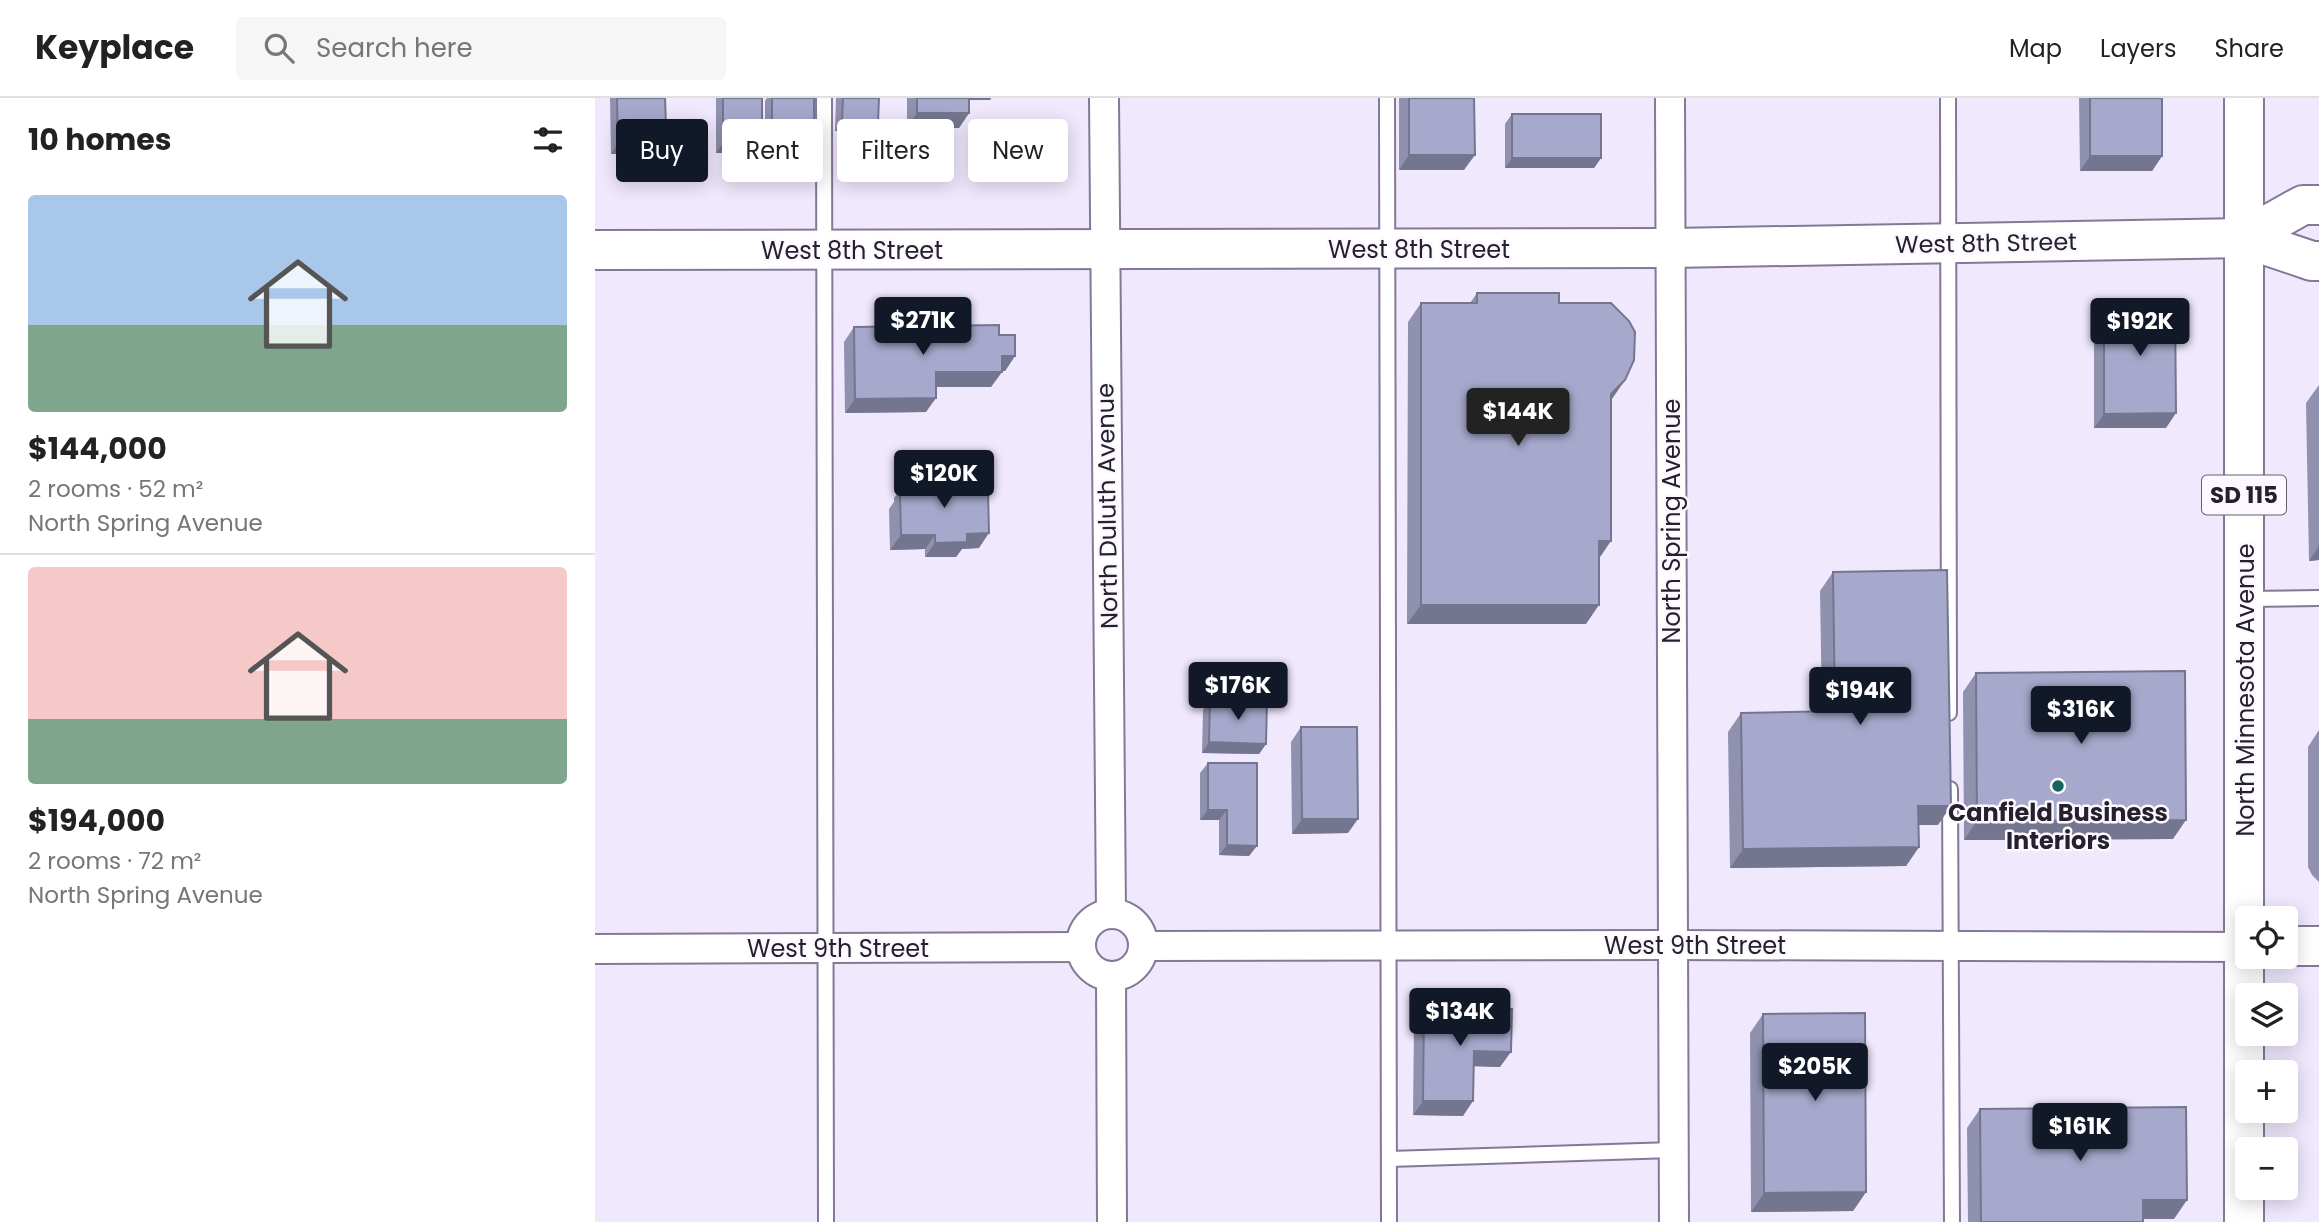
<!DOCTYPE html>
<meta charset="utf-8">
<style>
body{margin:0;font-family:Poppins,sans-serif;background:#f6f6f6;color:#222;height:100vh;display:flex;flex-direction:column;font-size:26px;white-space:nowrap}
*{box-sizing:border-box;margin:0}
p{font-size:23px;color:#767676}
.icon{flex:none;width:38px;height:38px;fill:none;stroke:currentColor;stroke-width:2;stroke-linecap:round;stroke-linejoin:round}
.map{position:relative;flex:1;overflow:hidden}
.panel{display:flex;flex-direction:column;background:#fff;width:595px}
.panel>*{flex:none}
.banner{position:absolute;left:21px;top:21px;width:665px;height:63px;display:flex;gap:14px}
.tools{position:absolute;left:1640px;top:808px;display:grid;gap:14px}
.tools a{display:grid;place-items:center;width:63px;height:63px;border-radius:7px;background:#fff;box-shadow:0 4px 18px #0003;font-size:35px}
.price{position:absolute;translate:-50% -60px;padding:0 16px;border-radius:7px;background:#111827;color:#fff;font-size:23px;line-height:46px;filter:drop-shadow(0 2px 4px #0008)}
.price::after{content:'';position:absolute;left:50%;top:42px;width:21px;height:16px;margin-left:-10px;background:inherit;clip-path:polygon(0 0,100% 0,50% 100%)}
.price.selected{background:#222;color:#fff}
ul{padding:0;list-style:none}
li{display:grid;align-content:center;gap:14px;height:371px;padding:0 28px}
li+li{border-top:2px solid #e0e0e0}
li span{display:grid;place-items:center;height:217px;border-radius:7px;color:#555}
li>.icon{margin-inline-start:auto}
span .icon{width:126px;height:126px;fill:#fffc;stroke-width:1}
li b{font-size:30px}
h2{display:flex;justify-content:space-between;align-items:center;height:84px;padding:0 28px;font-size:30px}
.pill{padding:0 24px;border-radius:7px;background:#fff;box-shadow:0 4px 18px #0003;font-size:24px;line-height:63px}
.pill.selected{background:#111827;color:#fff}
header{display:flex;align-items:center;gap:42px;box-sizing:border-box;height:98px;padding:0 35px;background:#fff;border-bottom:2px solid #e0e0e0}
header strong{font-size:33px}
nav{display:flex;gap:38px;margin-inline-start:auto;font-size:24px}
.search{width:490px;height:63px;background:#f6f6f6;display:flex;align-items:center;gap:18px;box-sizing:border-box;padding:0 24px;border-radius:7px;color:#767676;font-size:26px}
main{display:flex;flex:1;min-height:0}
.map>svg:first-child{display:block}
</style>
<header>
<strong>Keyplace</strong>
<div class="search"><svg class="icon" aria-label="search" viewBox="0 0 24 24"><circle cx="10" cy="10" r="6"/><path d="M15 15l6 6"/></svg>Search here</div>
<nav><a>Map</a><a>Layers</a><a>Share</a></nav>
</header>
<main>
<section class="panel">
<h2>10 homes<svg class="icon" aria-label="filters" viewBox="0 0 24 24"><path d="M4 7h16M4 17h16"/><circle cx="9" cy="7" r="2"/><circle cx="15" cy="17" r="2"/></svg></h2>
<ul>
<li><span style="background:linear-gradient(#a9c7e8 60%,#7fa58c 0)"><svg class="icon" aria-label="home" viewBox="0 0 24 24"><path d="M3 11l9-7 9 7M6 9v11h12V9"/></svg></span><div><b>$144,000</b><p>2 rooms · 52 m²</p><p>North Spring Avenue</p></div></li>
<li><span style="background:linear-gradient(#f6c9c9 70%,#7fa58c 0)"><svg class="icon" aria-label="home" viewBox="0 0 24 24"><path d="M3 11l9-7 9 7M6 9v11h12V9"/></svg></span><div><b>$194,000</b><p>2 rooms · 72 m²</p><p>North Spring Avenue</p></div></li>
</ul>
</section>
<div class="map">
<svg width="1724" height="1124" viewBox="0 0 1724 1124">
<rect width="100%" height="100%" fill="#f0e8fd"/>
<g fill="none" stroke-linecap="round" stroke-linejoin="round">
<defs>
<g id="lane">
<path d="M229 0 231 1124"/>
<path d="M792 0 794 1124"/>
<path d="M1353 0 1354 615"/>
<path d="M1651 501 1724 500"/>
<path d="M1355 691 1357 1124"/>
<path d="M794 1061 1078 1052"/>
</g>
<g id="street">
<path d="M509 0 516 816"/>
<path d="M1075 0 1079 1124"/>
<circle cx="517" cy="847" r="31"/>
<path d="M548 848 1076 847 1650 849"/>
<path d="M0 851 486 849"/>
<path d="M516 878 517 1124"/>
</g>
<g id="secondary">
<path d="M1649 140 1708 107H1724"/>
<path d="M0 152 1076 150 1649 140 1717 163H1724"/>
<path d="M1690 848H1724"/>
</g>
<path id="primary" d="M1649 0V1124"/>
</defs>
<!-- lane casing -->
<use href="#lane" stroke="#857897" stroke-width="18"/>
<!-- street casing -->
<use href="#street" stroke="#857897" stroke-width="32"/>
<!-- secondary casing -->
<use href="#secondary" stroke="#857897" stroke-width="42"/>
<!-- primary casing -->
<use href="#primary" stroke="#857897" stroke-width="42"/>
<!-- lane -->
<use href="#lane" stroke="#fff" stroke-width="14"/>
<!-- street -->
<use href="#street" stroke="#fff" stroke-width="28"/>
<!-- secondary -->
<use href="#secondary" stroke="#fff" stroke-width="38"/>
<!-- primary -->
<use href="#primary" stroke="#fff" stroke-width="38"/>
</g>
<!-- wall -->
<g fill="#8f91af">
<path d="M15 0H70L71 28 78 45 71 55 16 56Z"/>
<path d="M121 0H167L159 55H121Z"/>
<path d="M172 0H219L212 47H170V3Z"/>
<path d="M241 0H284L283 24 276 35 240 33Z"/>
<path d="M312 0H396L395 2H374V15L364 30H312Z"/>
<path d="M804 0H879L869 72H804Z"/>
<path d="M1484 0H1567V58L1557 73H1485Z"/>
<path d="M917 16 1006 60 999 70H910V26Z"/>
<path d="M882 195 964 205 1016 302 1004 460 991 526H812L813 224 826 205H875Z"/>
<path d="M1509 205 1571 330H1499V220Z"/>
<path d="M259 229 404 237 420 258 410 273H407L396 289H341L331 314 250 315 249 244Z"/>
<path d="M1724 287V462L1714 463 1711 305Z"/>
<path d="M336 379 370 386 384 450 367 451 361 459H330V451L295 452 294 411 299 404V400L310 386 331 385Z"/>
<path d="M1238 474 1343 727H1323L1324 749 1311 768 1135 770 1133 634 1146 615 1227 613 1225 493Z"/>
<path d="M1381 575 1578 741 1369 742 1368 594Z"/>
<path d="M615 602 671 646 664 656 607 655 608 612Z"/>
<path d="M706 629 753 735 697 736 696 644Z"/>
<path d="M1724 632V784L1717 777 1713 769V649Z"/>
<path d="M613 665 654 758 624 757V722H605V675Z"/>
<path d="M829 909 905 969 879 968 868 1018 818 1017 819 924Z"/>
<path d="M1168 916 1271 1094 1258 1113 1156 1114 1155 935Z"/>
<path d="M1385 1011 1579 1121H1548V1124H1373L1372 1030Z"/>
</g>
<!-- shaded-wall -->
<g fill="#74768f">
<path d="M365 0H396L395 2H364Z"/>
<path d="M322 15H374L364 30H312Z"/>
<path d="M247 23 283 24 276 35 240 33Z"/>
<path d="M177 37H219L212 47H170Z"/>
<path d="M78 45 71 55 16 56 23 46Z"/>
<path d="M128 45H167L159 55H121Z"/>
<path d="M814 57H880L869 72H804Z"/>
<path d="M1495 58H1567L1557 73H1485Z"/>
<path d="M917 60H1006L999 70H910Z"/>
<path d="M407 258H420L410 273H396Z"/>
<path d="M341 274H407L396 289H330Z"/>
<path d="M1030 282 1017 301 1003 315 1016 296Z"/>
<path d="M341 300 331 314 250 315 260 301Z"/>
<path d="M1581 315 1571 330H1499L1509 316Z"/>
<path d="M394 435 384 450 367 451 361 459H330L340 445 372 436Z"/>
<path d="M306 437H340L330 451 295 452Z"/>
<path d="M1004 443H1016L1003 462Z"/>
<path d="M1724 448V462L1714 463Z"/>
<path d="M826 507H1004L991 526H812Z"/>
<path d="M614 644 671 646 664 656 607 655Z"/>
<path d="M1323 708H1356L1343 727H1310Z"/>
<path d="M613 712H632L624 722H605Z"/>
<path d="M707 721H763L753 735 697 736Z"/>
<path d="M1591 722 1578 741 1369 742 1382 723Z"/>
<path d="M632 747 662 748 654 758 624 757Z"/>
<path d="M1324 749 1311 768 1135 770 1148 751Z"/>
<path d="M879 953 916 954 905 969 869 968Z"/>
<path d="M828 1003H878L868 1018 818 1017Z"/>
<path d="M1271 1094 1258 1113 1156 1114 1169 1095Z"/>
<path d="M1548 1102H1592L1579 1121H1534Z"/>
</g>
<!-- building -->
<g fill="#a6a9cc" stroke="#74768f" stroke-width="2">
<path d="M22 0H70L71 28H78V45L23 46Z"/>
<rect x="128" y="0" width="39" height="45"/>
<rect x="177" y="0" width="42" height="37"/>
<path d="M248 0H284L283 24 247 23Z"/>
<rect x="322" y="0" width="52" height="15"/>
<path d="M814 0H879L880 57H814Z"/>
<rect x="1495" y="0" width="72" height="58"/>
<rect x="917" y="16" width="89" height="44"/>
<path d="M882 195H964V205H1016L1034 223 1040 234 1039 262 1030 282 1016 296V443H1004V507H826V205H882Z"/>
<path d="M1509 205H1580L1581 315 1509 316Z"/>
<path d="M404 227V237H420V258H407V274H341V300L260 301 259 229Z"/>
<path d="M370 378V386H382V394L393 393 394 435 372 436V444L340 445V437H306L305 396H310V386L336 385V379Z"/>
<path d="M1352 472 1356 708H1323L1324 749 1148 751 1146 615 1240 613 1238 474Z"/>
<path d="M1590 573 1591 722 1382 723 1381 575Z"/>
<path d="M615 602 672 603 671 646 614 644Z"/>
<path d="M706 629H762L763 721H707Z"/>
<path d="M613 665H662V748L632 747V712H613Z"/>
<path d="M829 909 917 911 916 954 879 953 878 1003H828Z"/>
<path d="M1270 915 1271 1094 1169 1095 1168 916Z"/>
<path d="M1591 1009 1592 1102H1548V1124H1386L1385 1011Z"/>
</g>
<!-- markers -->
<circle fill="#16645f" stroke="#fbf8ff" stroke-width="2.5" cx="1463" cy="688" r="7"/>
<g text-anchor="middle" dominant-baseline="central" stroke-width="5" stroke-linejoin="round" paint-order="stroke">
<!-- shield labels -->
<rect fill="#fbf8ff" stroke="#65616b" stroke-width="2" x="1607" y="377.5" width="84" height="39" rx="5"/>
<g font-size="23" font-weight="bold" fill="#25202c">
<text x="1649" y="397">SD 115</text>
</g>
<!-- street labels -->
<g font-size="24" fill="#25202c" stroke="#fbf8ff">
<text transform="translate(1391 145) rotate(-1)">West 8th Street</text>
<text x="824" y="151">West 8th Street</text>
<text x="257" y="152">West 8th Street</text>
<text transform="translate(512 408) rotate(-91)">North Duluth Avenue</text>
<text transform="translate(1076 423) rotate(-90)">North Spring Avenue</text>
<text transform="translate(1650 592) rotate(-90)">North Minnesota Avenue</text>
<text x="1100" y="847">West 9th Street</text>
<text x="243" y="850">West 9th Street</text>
</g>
<!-- poi labels -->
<g font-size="24" font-weight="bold" fill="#25202c" stroke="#fbf8ff">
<text x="1463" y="714">Canfield Business<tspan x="1463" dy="28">Interiors</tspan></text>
</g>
</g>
</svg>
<div class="tools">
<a><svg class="icon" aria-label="locate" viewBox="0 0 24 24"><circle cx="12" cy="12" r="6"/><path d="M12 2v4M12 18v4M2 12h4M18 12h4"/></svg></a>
<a><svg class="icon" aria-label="layers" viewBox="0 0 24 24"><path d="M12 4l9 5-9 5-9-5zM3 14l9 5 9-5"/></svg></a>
<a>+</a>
<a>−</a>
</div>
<b class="price" style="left:328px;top:259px">$271K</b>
<b class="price" style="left:1545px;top:260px">$192K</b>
<b class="price selected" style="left:923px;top:350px">$144K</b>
<b class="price" style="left:349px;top:412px">$120K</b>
<b class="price" style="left:643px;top:624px">$176K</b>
<b class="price" style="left:1265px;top:629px">$194K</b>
<b class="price" style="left:1486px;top:648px">$316K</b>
<b class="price" style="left:865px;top:950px">$134K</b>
<b class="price" style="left:1220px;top:1005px">$205K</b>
<b class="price" style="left:1485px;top:1065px">$161K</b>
<div class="banner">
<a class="pill selected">Buy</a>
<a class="pill">Rent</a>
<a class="pill">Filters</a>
<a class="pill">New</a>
</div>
</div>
</main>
